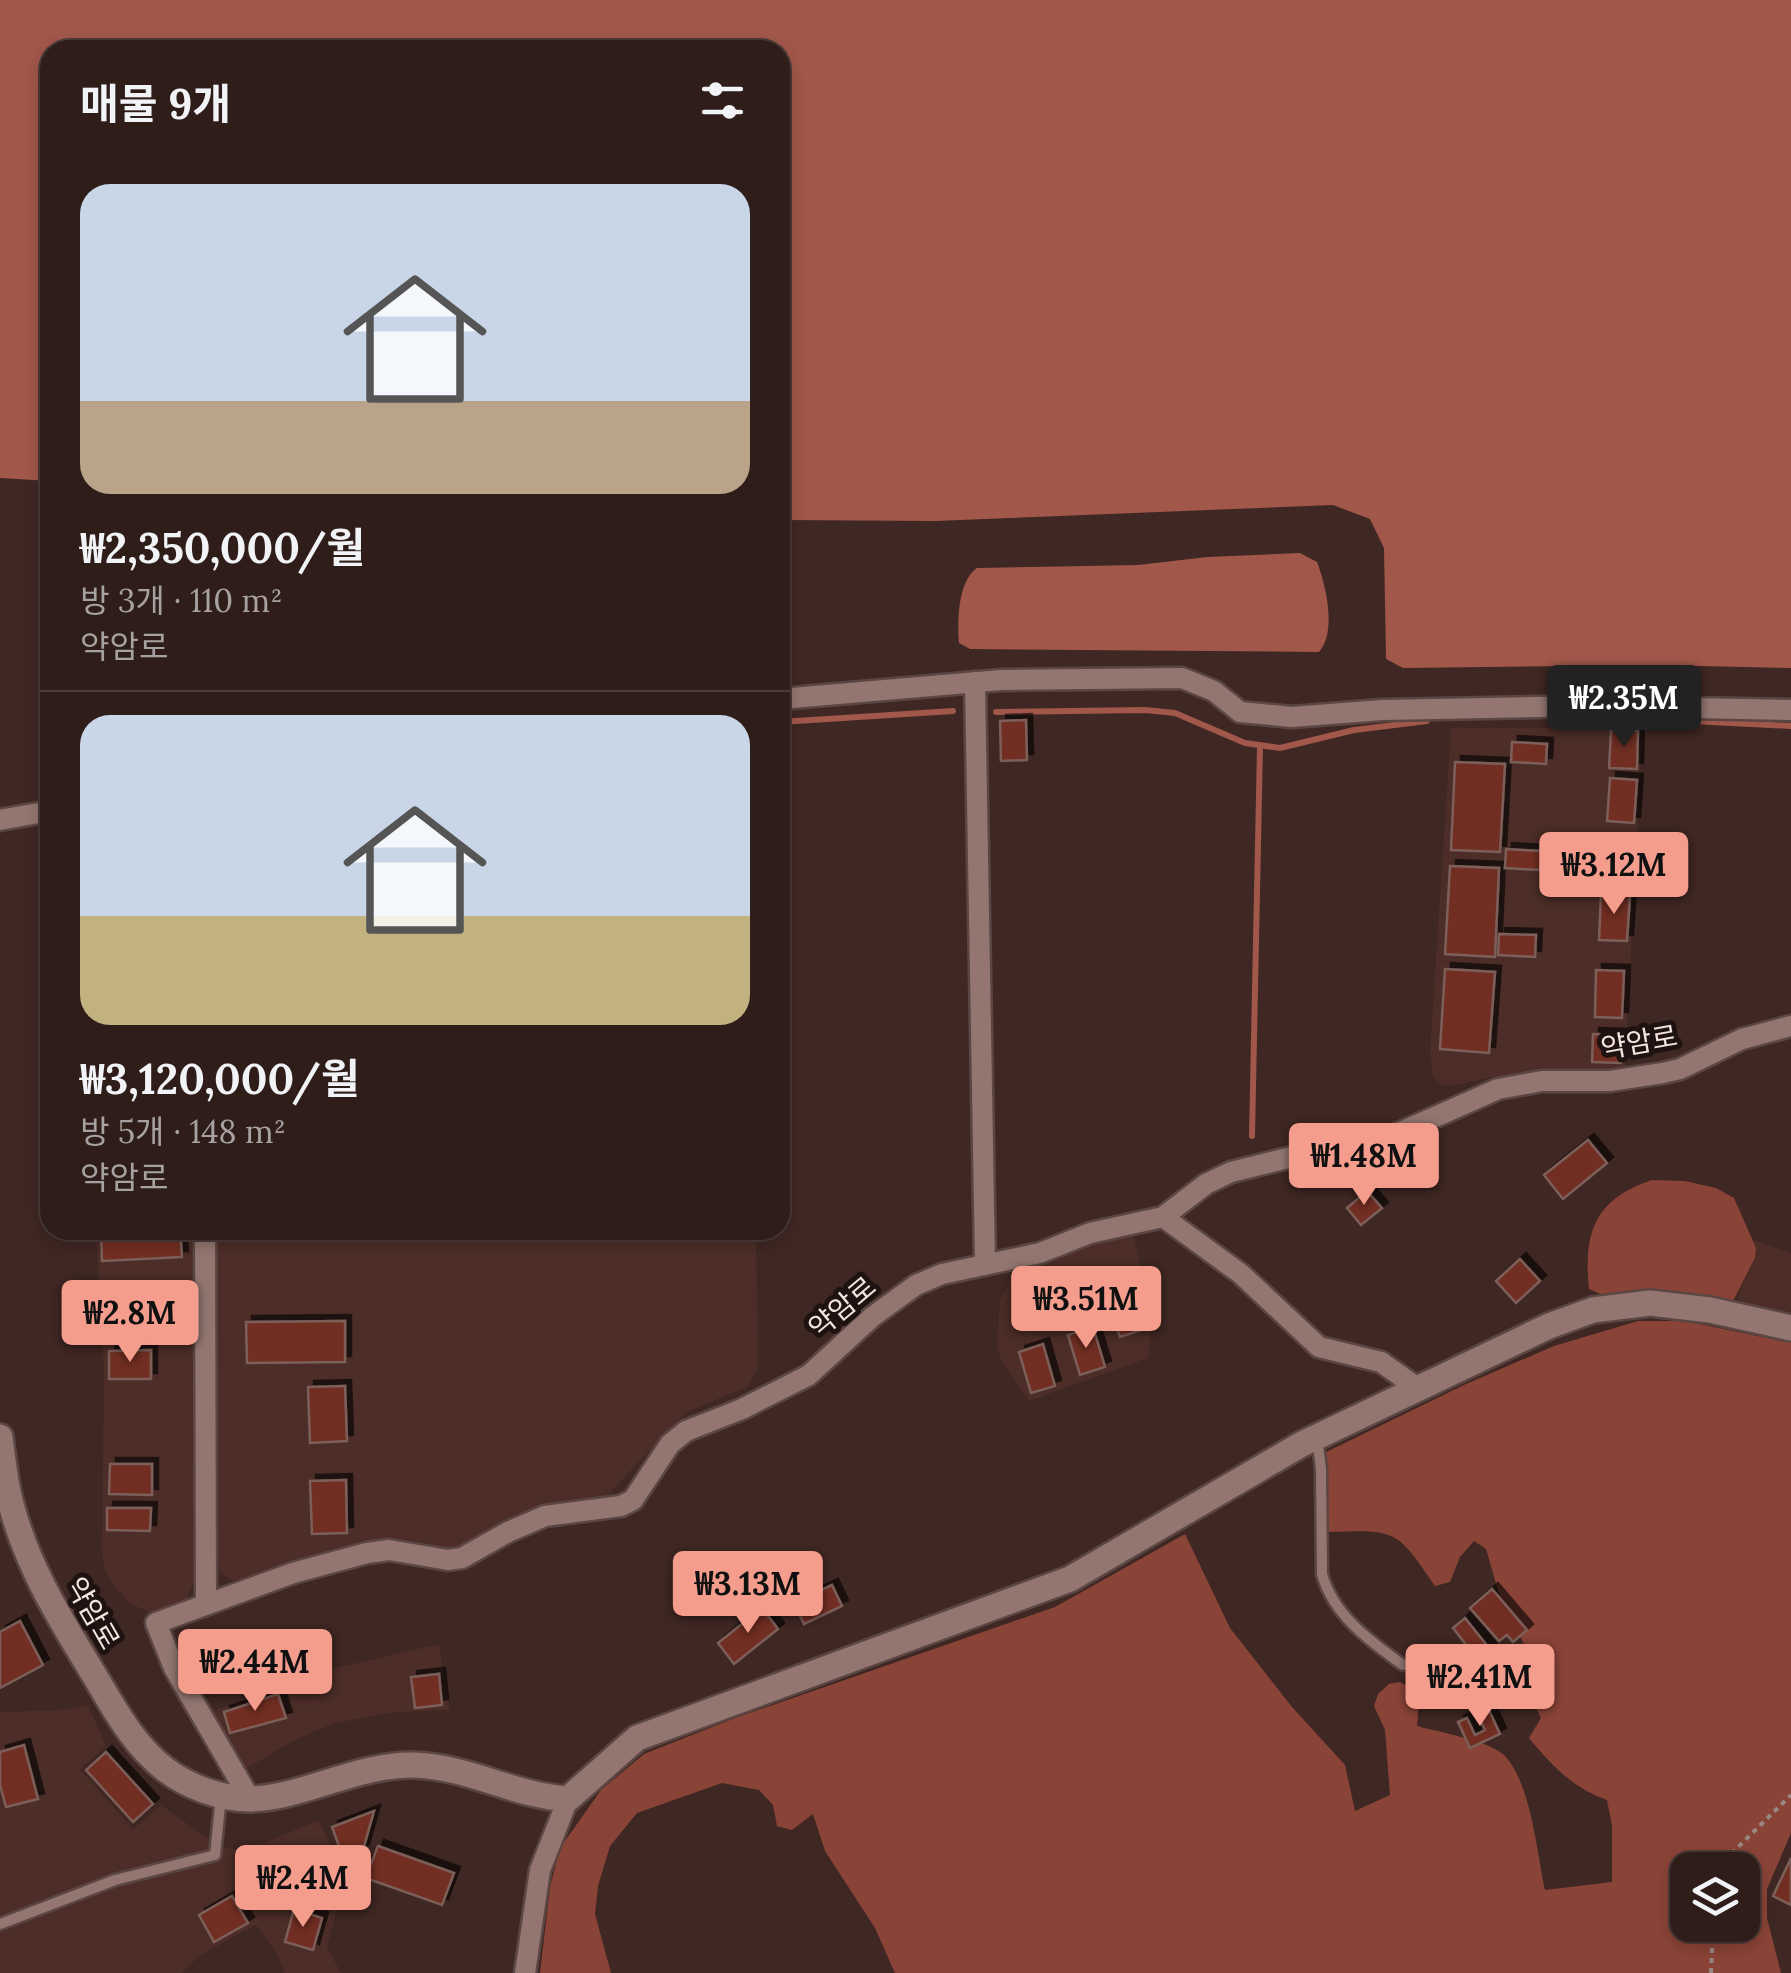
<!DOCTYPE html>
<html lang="ko">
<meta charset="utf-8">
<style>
body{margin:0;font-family:Lora,"Noto Sans KR",serif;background:#372623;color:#f1f3f6;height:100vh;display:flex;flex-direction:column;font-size:38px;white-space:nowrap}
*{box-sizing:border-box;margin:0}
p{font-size:32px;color:#a7a2a2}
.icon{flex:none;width:55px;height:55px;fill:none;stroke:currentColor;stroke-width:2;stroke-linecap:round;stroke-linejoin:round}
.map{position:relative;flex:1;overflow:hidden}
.panel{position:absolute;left:40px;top:40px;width:750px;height:1200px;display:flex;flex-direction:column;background:#2f1d1a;border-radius:30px;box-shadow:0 5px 15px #0003,0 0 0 2px #4a3b39}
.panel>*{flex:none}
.controls{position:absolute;left:1670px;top:1852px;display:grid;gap:20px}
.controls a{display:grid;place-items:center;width:90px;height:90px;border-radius:20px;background:#2f1d1a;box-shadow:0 5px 15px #0003,0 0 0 2px #4a3b39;font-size:50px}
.price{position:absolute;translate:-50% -85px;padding:0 22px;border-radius:10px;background:#f49d8d;color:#111;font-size:32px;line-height:65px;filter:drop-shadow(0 2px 5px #0008)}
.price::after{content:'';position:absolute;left:50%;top:60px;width:30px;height:22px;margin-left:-15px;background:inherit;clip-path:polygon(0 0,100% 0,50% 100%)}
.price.active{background:#222;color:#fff}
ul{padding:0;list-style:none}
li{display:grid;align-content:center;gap:20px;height:530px;padding:0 40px}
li+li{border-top:2px solid #4a3b39}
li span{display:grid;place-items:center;height:310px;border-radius:30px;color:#555}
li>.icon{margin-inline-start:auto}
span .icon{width:180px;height:180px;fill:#fffc;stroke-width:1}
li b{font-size:42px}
h2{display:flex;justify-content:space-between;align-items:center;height:120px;padding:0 40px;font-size:42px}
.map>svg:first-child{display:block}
</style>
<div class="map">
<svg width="1791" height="1973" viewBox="0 0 1791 1973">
<defs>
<filter id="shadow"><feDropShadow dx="6" dy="-6" stdDeviation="0" flood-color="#0009"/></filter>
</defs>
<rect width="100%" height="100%" fill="#3f2723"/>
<!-- built -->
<g fill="#4c2d27">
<path d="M1451 728H1642L1625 1072 1536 1074 1492 1077 1455 1085H1441L1433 1077 1430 1050Z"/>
<path d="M96 1230H200L201 1539 194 1582 187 1599 171 1612 155 1615 129 1603 113 1584 104 1568 102 1553 104 1367Z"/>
<path d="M214 1230H756L758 1367 748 1387 691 1410 679 1419 610 1493 602 1497 536 1510 487 1530 458 1547 445 1548 408 1540H367L233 1581 220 1573 217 1555Z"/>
<path d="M1133 1233 1153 1315 1148 1358 1029 1401 1002 1362 997 1347 1000 1300 1011 1277 1097 1240Z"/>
<path d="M1754 1240 1791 1253V1320L1739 1304V1292L1755 1258Z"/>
<path d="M439 1644 450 1710 397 1712 335 1723 295 1740 244 1770 213 1711 327 1670Z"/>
<path d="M88 1705 106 1746 80 1769 133 1829 161 1805 210 1840 229 1849 247 1850 319 1820 345 1879 327 1947 341 1973H285L277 1954 256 1925 199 1956 182 1973H0V1712L61 1710Z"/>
</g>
<!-- forest -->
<g fill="#8a4337" fill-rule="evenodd">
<path d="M1652 1180 1685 1181 1716 1188 1734 1198 1756 1248 1755 1258 1732 1303 1605 1296 1589 1289C1583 1232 1595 1199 1652 1180Z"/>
<path d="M1638 1321H1685L1791 1343V1833L1767 1889V1918L1781 1973H895L875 1928 825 1851 813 1814 792 1830 777 1826 773 1805 759 1790 722 1783 637 1813 610 1846 598 1886 595 1914 611 1973H540L550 1887 560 1848 601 1790 644 1754 735 1718 1055 1607 1185 1534 1230 1628 1292 1707 1345 1765 1355 1811 1390 1795 1385 1730 1374 1706 1378 1694 1389 1684 1400 1682 1420 1692 1417 1726C1438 1732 1491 1741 1505 1756 1531 1784 1537 1853 1545 1890L1612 1882V1826L1607 1800C1573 1788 1552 1766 1529 1738L1541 1718 1526 1688 1535 1666 1499 1594 1486 1549 1474 1541 1460 1557 1450 1582 1435 1586C1395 1527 1396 1530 1324 1532L1322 1454 1466 1384 1554 1346ZM1688 1870H1742V1925H1688Z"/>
</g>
<!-- water -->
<g fill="#a1574a">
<path d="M0 0H1791V668L1650 665 1403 668 1386 659 1384 548 1370 519 1333 505 935 521 780 520V50H50V481L0 478Z"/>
<path d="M1300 553 1317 562C1326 585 1337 632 1319 652L970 649 959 643C957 621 958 581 977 568L1138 565 1207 557Z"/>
</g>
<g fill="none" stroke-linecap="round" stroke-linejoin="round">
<!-- stream -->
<g stroke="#a1574a" stroke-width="6">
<path d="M996 712 1145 710 1175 713 1245 743 1280 748 1354 730 1427 721"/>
<path d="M1651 719 1791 726"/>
<path d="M780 722 953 711"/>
<path d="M1252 1136 1260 746"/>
</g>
</g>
<!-- building -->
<g fill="#722e23" stroke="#7b5f59" stroke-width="2.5" filter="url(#shadow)">
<path d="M1026 720 1027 760 1001 761 1000 721Z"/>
<path d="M1611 730 1638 731 1637 769 1609 768Z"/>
<path d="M1512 742 1547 744 1546 764 1511 762Z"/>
<path d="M1455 762 1505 764 1500 852 1451 850Z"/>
<path d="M1610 778 1637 780 1634 823 1607 821Z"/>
<path d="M1506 849 1541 851 1540 870 1505 868Z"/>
<path d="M1450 866 1499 868 1495 957 1445 954Z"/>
<path d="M1601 893 1630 895 1627 941 1599 940Z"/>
<path d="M1499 934 1536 935 1535 957 1498 955Z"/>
<path d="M1445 969 1495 972 1489 1053 1440 1049Z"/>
<path d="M1596 970 1624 971 1622 1018 1595 1017Z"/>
<path d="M1593 1034 1622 1035 1621 1063 1592 1062Z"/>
<path d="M1588 1140 1607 1163 1563 1199 1544 1175Z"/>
<path d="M1367 1191 1382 1208 1361 1225 1347 1208Z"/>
<path d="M101 1230H180L182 1257 102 1261Z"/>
<path d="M1520 1259 1540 1281 1516 1303 1496 1281Z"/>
<path d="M1132 1289 1145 1329 1120 1337 1107 1298Z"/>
<path d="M151 1307 152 1341 109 1342 108 1309Z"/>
<path d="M345 1321V1362L247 1363 246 1322Z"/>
<path d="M1093 1327 1105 1367 1080 1375 1068 1335Z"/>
<path d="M1043 1344 1055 1386 1031 1393 1019 1352Z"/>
<path d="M151 1350V1379H109V1351Z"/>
<path d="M345 1386 347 1441 310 1443 308 1387Z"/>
<path d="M110 1464H152V1495L109 1494Z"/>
<path d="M346 1480 347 1533 312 1534 310 1481Z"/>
<path d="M107 1508H151L150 1531 107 1530Z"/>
<path d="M832 1585 842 1606 804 1624 794 1603Z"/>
<path d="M1492 1589 1527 1630 1513 1642 1507 1635 1499 1641 1470 1608Z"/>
<path d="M762 1608 778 1629 734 1664 718 1643Z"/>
<path d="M1465 1618 1497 1658 1484 1668 1453 1628Z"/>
<path d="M20 1621 43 1665 0 1688V1632Z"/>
<path d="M439 1674 442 1705 415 1708 411 1677Z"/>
<path d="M278 1694 286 1718 230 1733 224 1712Z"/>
<path d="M1488 1708 1500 1734 1470 1748 1458 1722 1467 1718 1475 1735 1485 1730 1477 1713Z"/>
<path d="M24 1745 38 1799 6 1807 0 1785V1752Z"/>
<path d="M106 1752 153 1804 133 1822 86 1770Z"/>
<path d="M374 1811 363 1850 343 1857 332 1827Z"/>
<path d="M378 1846 454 1873 442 1905 357 1875 363 1861 371 1864Z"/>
<path d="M1791 1858V1905L1773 1896Z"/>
<path d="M307 1867 334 1876 323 1909 297 1901Z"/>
<path d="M232 1896 248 1923 214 1942 199 1915Z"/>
<path d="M294 1909 322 1918 313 1950 285 1942Z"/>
</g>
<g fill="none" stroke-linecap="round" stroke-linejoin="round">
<defs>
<g id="lane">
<path d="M1317 1437 1321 1469 1322 1574C1333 1615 1370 1641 1403 1665"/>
<path d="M0 1924 115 1880 215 1855 221 1796"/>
</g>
<g id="street">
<path d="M975 682 985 1263"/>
<path d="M780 699 1001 680 1182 678 1214 691 1240 712 1292 717 1382 710 1588 706 1791 710"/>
<path d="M0 820 50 811"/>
<path d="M1163 1217 1241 1274 1319 1347 1381 1362 1419 1389"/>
<path d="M205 1230 206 1605"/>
<path d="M250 1799 174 1668 156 1623 293 1573 367 1553 389 1550 448 1560 462 1558 508 1532 545 1516 621 1506 633 1500 670 1444 686 1431 742 1409 809 1375 872 1317 916 1285 942 1274 1040 1253 1090 1233 1163 1217 1206 1184 1231 1172 1296 1156 1374 1144 1498 1089 1542 1081H1610L1663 1073 1680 1069 1742 1039 1791 1026"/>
<path d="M525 1973 540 1870 568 1799"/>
</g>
<path id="secondary" d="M0 1437C3 1459 5 1483 11 1504 27 1566 60 1619 93 1673 114 1708 133 1745 166 1770 189 1787 221 1799 250 1799 302 1798 358 1764 413 1765 467 1766 515 1796 568 1799L637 1738 1070 1579 1302 1444 1549 1326 1593 1310 1650 1303 1710 1310 1791 1328"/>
</defs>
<!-- lane casing -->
<use href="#lane" stroke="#5b4643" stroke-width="15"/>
<!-- street casing -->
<use href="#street" stroke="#5b4643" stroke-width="25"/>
<!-- secondary casing -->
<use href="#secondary" stroke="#5b4643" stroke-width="30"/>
<!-- path -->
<g stroke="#9a8682" stroke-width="4" stroke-dasharray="5 5" stroke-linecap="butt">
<path d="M1720 1870 1732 1853 1791 1795"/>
<path d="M1711 1973 1713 1925"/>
</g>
<!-- lane -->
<use href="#lane" stroke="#937670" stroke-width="10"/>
<!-- street -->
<use href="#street" stroke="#937670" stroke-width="20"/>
<!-- secondary -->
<use href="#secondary" stroke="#937670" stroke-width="25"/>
</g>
<g text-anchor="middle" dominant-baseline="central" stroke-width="10" stroke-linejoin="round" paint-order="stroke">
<!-- street labels -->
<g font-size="28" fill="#f5e4e1" stroke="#1e1311">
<text transform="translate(1639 1042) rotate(-10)">약암로</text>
<text transform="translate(842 1307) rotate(-40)">약암로</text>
<text transform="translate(93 1613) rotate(60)">약암로</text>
</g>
</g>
</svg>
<div class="controls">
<a><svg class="icon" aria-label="layers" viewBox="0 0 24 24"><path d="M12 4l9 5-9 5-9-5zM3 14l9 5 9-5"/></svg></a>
</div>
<b class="price active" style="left:1624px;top:750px">₩2.35M</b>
<b class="price" style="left:1614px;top:917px">₩3.12M</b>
<b class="price" style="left:1364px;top:1208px">₩1.48M</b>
<b class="price" style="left:1086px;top:1351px">₩3.51M</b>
<b class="price" style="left:130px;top:1365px">₩2.8M</b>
<b class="price" style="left:748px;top:1636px">₩3.13M</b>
<b class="price" style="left:255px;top:1714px">₩2.44M</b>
<b class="price" style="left:1480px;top:1729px">₩2.41M</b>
<b class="price" style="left:303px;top:1930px">₩2.4M</b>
<section class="panel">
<h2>매물 9개<svg class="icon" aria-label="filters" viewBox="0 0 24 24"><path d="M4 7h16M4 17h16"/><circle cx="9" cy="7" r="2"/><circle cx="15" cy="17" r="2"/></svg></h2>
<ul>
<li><span style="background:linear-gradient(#c9d6e8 70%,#b9a48a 0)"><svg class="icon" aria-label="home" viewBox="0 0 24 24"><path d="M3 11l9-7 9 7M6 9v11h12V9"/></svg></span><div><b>₩2,350,000/월</b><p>방 3개 · 110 m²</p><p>약암로</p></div></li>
<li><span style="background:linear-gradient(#c9d6e8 65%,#c2b280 0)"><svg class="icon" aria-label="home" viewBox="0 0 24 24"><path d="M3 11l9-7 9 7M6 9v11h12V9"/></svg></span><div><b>₩3,120,000/월</b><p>방 5개 · 148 m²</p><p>약암로</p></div></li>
</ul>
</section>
</div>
